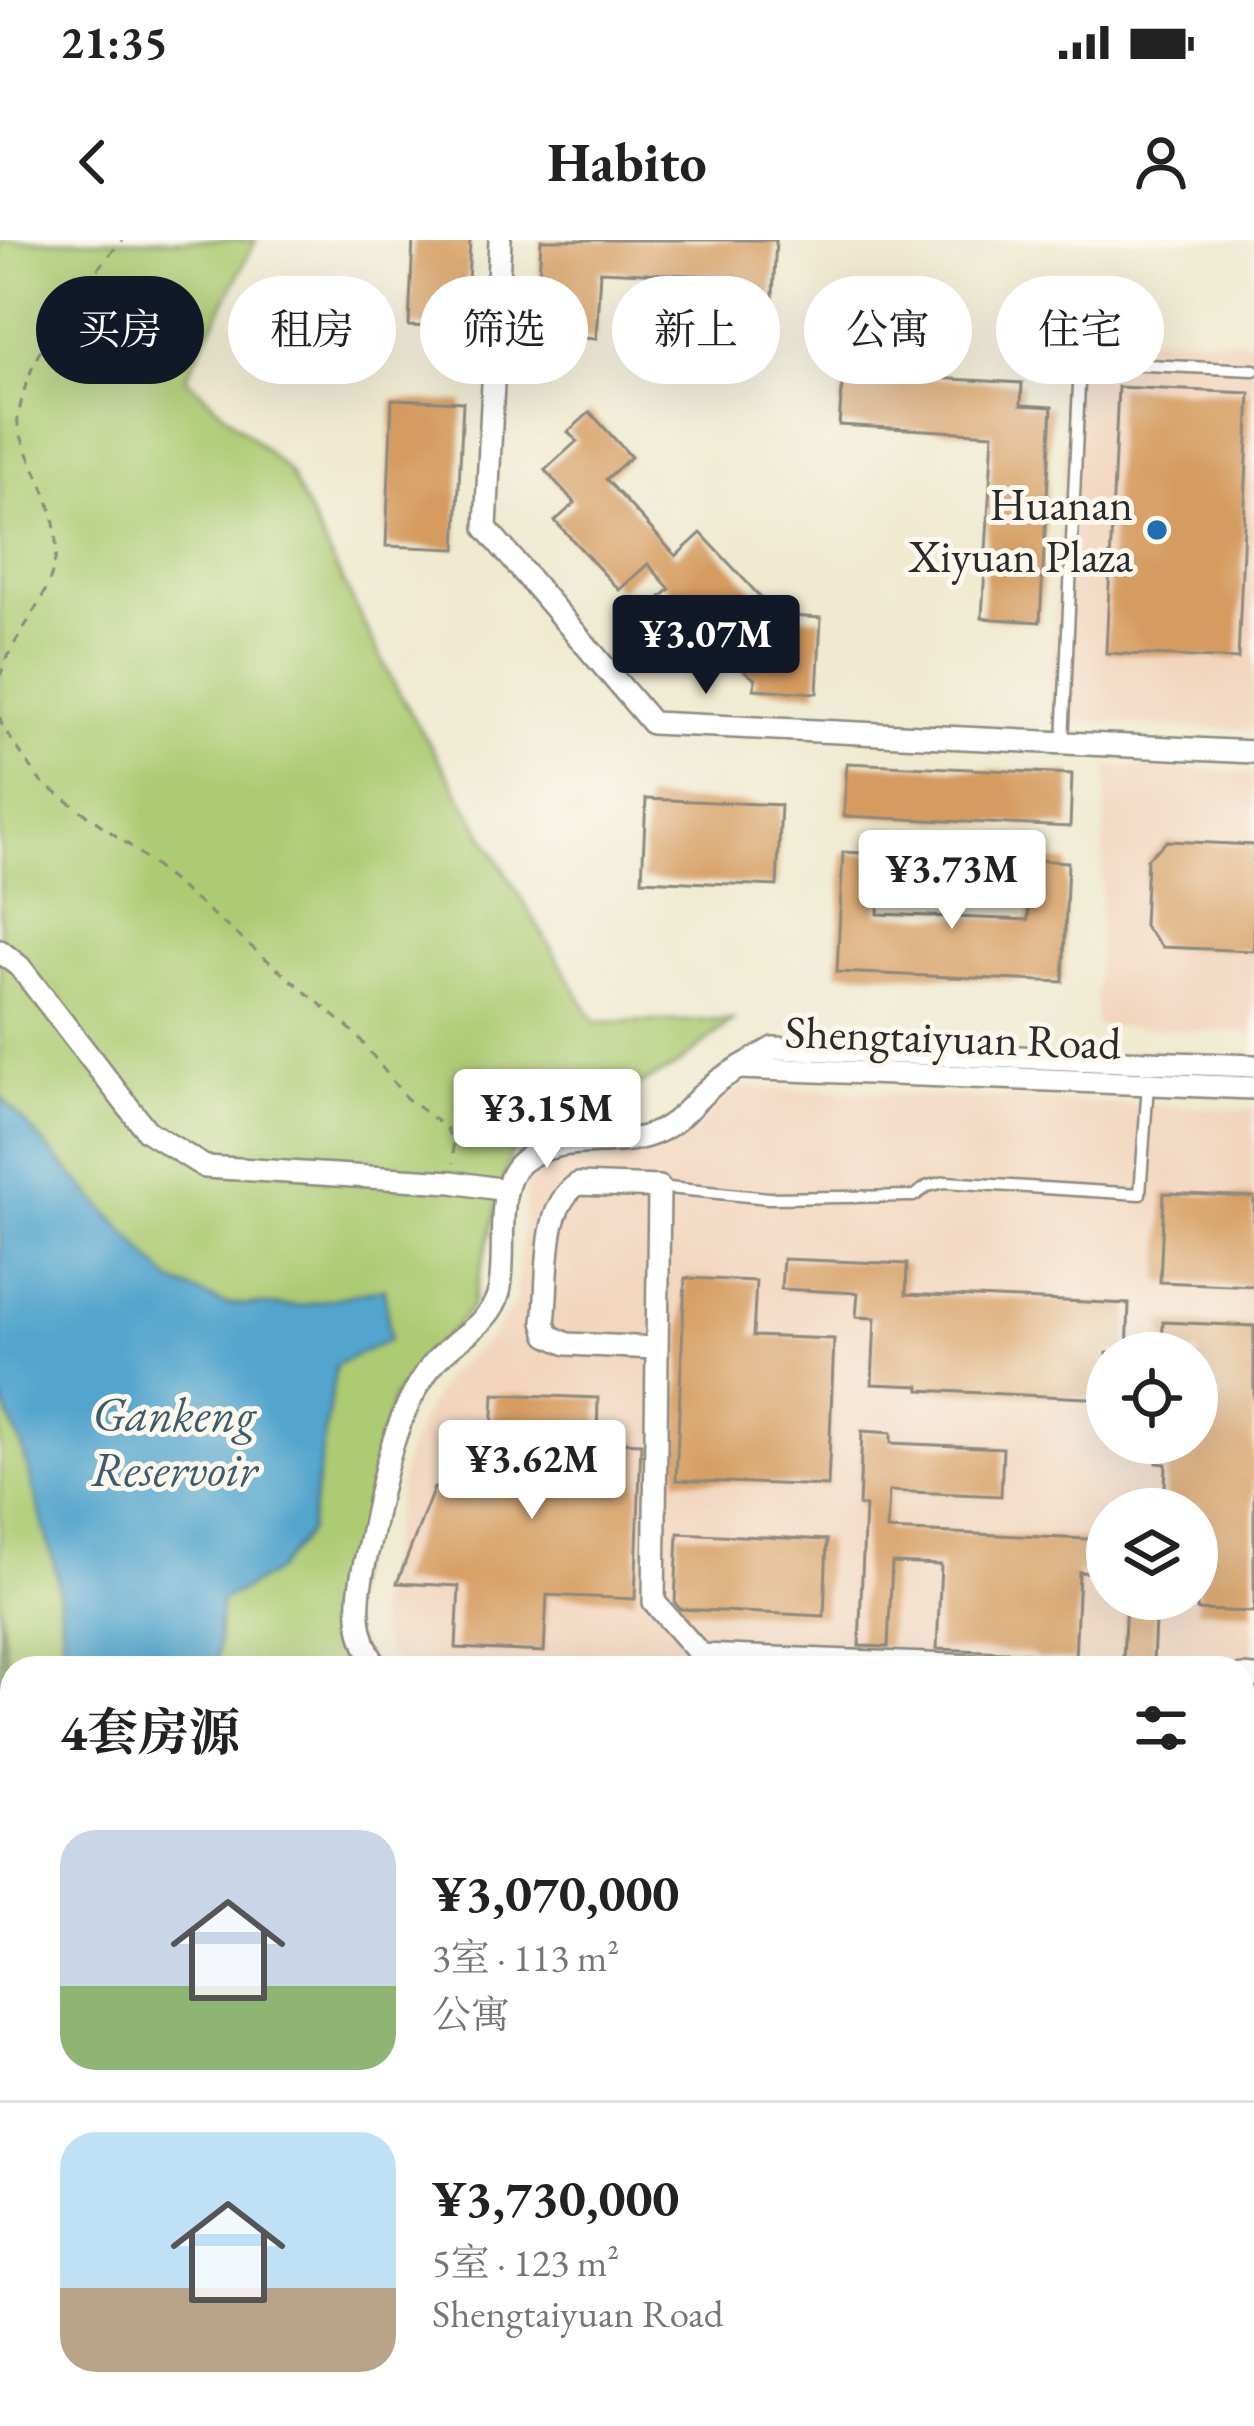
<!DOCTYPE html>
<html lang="zh">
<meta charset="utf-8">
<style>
body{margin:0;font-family:"EB Garamond","Noto Serif SC",serif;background:#f2f2f2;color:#222;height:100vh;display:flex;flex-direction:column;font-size:45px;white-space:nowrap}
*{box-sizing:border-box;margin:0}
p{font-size:39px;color:#767676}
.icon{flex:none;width:66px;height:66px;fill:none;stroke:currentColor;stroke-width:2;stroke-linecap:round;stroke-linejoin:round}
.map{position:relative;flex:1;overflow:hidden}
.sheet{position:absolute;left:0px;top:1416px;width:1254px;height:771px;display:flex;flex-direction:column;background:#fff;border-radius:36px 36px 0 0;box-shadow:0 12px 48px #0002}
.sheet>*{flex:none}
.hud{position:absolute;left:36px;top:36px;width:1182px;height:108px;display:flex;gap:24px}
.tools{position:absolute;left:1086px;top:1092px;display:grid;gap:24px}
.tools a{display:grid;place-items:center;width:132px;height:132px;border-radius:50%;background:#fff;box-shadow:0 12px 48px #0002;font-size:60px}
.price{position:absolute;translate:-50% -102px;padding:0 27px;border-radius:12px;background:#fff;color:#222;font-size:39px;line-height:78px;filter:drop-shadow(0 3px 6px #0008)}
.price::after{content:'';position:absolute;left:50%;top:72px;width:36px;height:27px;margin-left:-18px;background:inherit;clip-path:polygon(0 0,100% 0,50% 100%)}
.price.selected{background:#111827;color:#fff}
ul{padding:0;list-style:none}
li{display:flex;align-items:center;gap:36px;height:300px;padding:0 60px}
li+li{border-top:3px solid #e0e0e0}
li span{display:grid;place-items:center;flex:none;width:336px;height:240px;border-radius:36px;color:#555}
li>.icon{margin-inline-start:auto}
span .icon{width:144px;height:144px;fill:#fffc;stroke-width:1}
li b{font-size:51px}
h2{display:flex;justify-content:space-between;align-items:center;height:144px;padding:0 60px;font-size:51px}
.chip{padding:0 42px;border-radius:54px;background:#fff;box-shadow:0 12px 48px #0002;font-size:42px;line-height:108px}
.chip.selected{background:#111827;color:#fff}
.status{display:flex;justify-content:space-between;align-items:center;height:84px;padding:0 60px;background:#fff;direction:ltr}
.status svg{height:33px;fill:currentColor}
header{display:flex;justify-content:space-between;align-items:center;height:156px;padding:0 60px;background:#fff;font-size:54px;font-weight:700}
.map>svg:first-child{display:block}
</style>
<div class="status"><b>21:35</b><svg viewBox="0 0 49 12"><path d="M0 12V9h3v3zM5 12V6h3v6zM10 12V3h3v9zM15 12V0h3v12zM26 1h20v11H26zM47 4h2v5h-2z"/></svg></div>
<header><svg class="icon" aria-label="back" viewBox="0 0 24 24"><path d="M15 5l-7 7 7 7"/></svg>Habito<svg class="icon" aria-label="person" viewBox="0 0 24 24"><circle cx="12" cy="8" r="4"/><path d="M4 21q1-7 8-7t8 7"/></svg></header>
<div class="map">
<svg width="1254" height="2186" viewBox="0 0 1254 2186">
<rect width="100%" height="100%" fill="#fbf7ec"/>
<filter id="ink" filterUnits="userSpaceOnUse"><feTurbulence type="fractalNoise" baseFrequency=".00833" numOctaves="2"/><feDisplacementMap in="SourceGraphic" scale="24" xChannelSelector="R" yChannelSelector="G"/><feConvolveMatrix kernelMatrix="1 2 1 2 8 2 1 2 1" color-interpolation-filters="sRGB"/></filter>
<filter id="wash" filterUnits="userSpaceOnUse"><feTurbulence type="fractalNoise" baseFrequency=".004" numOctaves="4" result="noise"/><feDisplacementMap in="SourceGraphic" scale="48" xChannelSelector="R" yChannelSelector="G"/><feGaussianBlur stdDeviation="2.7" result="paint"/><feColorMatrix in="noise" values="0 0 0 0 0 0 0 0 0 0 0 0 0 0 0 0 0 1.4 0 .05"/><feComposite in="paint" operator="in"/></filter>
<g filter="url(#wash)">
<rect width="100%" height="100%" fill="#efead0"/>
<!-- built -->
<g fill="#f2d5be" fill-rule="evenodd">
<path d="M1071 92 1254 101V490L1049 480Z"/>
<path d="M1107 526 1254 533V793L1095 786Z"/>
<path d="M743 847 1254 870V1430L687 1404 685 1428H401L389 1415 379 1394 376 1371 405 1220 423 1176 448 1134 493 1095 516 1062 527 942 536 933 560 923 626 919 652 913 678 903 701 885 726 857ZM1107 1113H1197V1203H1107ZM1107 1269H1197V1359H1107Z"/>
<path d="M1242 1458 1254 1459V1599L1242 1598Z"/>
</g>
<!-- industrial -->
<path fill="#cfc1ba" d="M1242 1598 1254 1599V2186H608L606 2175H1242Z"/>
<!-- green -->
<path fill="#accb72" stroke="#6c7b4e" stroke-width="3" d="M0 0H256L186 138 288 231 395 446 595 782 733 780 676 826 511 913 471 1068 393 1158 357 1308 343 1381 369 1428H12V2175H268L263 2186H0Z"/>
<!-- forest -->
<path fill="#89af64" stroke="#5a6d48" stroke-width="3" d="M0 1365 12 1467V1544L0 1562Z"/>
<!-- water -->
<g fill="#52a5cd" stroke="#3e687c" stroke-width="3">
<path d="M0 856 172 1042 226 1064 300 1066 384 1048 390 1099 336 1125 309 1291 276 1331 220 1362 217 1428H65L57 1335 22 1207 0 1155Z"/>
<path d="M12 1649V1968L0 1982V1668Z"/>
</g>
<g id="blocks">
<!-- building -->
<g fill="#d59b5f">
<path d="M413 0H470L466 88 409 86Z"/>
<path d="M541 0H776L770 108 710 104 714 36 600 31 596 99 536 95Z"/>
<path d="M843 133 1022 143 1021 165 1052 167 1040 382 982 378 993 194 839 185Z"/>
<path d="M1118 147 1250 153 1238 419 1106 413Z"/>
<path d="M392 159 463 162 456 309 386 306Z"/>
<path d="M590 172 631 217 606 239 676 316 701 293 764 361 753 371 790 411 791 376 821 378 817 453 754 449 755 439 733 422 726 428 661 357 670 349 648 324 619 350 555 281 575 263 545 230 577 201 568 192Z"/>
<path d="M847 523 1072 534 1070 587 844 576Z"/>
<path d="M646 559 781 565 777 646 642 640Z"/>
<path d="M1167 601 1254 605V711L1162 707 1144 686 1147 619Z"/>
<path d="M843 612 880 614 878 674 1028 680 1031 620 1068 622 1063 742 837 732Z"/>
<path d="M1164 953 1254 957V1046L1160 1042Z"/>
<path d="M783 1019 907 1024 906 1054 1129 1064 1127 1113H1107V1159L920 1150V1146L872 1144 875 1078 856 1077 858 1053 781 1049Z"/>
<path d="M685 1038 756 1041 753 1096 834 1099 828 1246 676 1240Z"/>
<path d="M1163 1082 1254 1086V1372L1197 1370V1269H1164L1166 1224 1157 1223 1158 1203H1197V1113H1162Z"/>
<path d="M494 1154 598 1158 597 1201 641 1203 635 1359 547 1355 544 1412 456 1408 459 1346 397 1343 434 1248 463 1250 466 1195 492 1196Z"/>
<path d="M862 1191 891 1193V1203L1003 1208 1001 1256 889 1251 887 1290 1107 1300V1333L1079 1332 1075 1420 1039 1419 1029 1413 937 1409 941 1325 892 1323 888 1407 859 1406 865 1266H859Z"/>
<path d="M678 1293 827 1300 824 1376 680 1369 675 1363Z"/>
<path d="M1126 1359H1156L1153 1422 1123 1421Z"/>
</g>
</g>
</g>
<g filter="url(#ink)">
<use href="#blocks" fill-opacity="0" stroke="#8d8a7e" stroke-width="3"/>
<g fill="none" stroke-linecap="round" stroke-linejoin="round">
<defs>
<g id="lane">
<path d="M1063 503 1080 122 1254 130"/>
<path d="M659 947 768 958 914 956 928 946 945 942 1140 954 1148 844"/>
<path d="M1242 2092 1254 2093"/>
<path d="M969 2175 1183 2185"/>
<path d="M914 2186V2175"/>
</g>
<g id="street">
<path d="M500 0 486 288 652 483 1254 512"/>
<path d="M0 711 20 727 147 891 205 927 452 942 506 950"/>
<path d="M739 828 1254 848"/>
<path d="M656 1108 567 1104 548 1095 544 1082C550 1040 540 968 578 944L659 947 654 1362 701 1415 1028 1428"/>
<path d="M377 1428C367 1412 360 1396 359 1377 357 1351 365 1321 371 1296 383 1236 394 1175 432 1125 451 1100 491 1085 499 1052 508 1016 492 945 523 921 560 893 606 909 647 896 682 885 691 861 718 841 735 829 755 819 773 808L1254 826"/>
<path d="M1242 1436 1254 1437"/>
<path d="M428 2186 437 2175"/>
</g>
</defs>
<!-- lane casing -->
<use href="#lane" stroke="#8d8a7e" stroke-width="15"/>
<!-- street casing -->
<use href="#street" stroke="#8d8a7e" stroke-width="26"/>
<!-- path -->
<g stroke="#8d8a7e" stroke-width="3" stroke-dasharray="9 9" stroke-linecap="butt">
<path d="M0 437C14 389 58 355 56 303 55 259 32 230 19 190 16 180 19 173 21 163 35 99 81 49 122 0"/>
<path d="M0 477 2 486 41 542 133 608 356 794 405 857 447 889 453 904 454 923"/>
</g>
<!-- lane -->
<use href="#lane" stroke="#fff" stroke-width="10"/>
<!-- street -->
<use href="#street" stroke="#fff" stroke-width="21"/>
</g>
</g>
<!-- markers -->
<circle fill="#1f6fb2" stroke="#fbf7ec" stroke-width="4.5" cx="1157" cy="290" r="12"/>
<g text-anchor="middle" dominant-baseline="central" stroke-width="10" stroke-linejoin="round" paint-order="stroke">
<!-- poi labels -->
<g font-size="45" fill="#2b2b2b" stroke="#fbf7ec" text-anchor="end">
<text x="1133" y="264">Huanan<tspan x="1133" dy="52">Xiyuan Plaza</tspan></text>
</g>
<!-- street labels -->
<g font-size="45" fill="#2b2b2b" stroke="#fbf7ec">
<text transform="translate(953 797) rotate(2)">Shengtaiyuan Road</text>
</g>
<!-- water labels -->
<g font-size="48" font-style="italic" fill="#3b5c6c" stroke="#fbf7ec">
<text x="174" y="1174">Gankeng<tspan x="174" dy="55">Reservoir</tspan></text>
</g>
</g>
</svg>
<div class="tools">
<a><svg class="icon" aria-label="locate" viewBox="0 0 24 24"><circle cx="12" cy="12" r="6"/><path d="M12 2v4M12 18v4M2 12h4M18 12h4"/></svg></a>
<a><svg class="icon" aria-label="layers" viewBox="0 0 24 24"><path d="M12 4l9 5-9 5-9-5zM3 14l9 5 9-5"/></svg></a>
</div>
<b class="price selected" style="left:706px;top:457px">¥3.07M</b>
<b class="price" style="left:952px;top:692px">¥3.73M</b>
<b class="price" style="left:547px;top:931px">¥3.15M</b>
<b class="price" style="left:532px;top:1282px">¥3.62M</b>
<div class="hud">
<a class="chip selected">买房</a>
<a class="chip">租房</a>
<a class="chip">筛选</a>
<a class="chip">新上</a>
<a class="chip">公寓</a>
<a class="chip">住宅</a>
</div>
<section class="sheet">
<h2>4套房源<svg class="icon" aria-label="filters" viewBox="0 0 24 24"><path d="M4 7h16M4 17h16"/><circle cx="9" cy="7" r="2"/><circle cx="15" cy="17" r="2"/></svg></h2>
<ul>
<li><span style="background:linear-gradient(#c9d6e8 65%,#8fb573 0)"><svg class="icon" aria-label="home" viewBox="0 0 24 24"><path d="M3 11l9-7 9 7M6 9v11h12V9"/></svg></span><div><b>¥3,070,000</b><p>3室 · 113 m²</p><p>公寓</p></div></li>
<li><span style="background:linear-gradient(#bfe0f5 65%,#b9a48a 0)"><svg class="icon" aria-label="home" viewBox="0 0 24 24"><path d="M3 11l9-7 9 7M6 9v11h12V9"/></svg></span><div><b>¥3,730,000</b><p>5室 · 123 m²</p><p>Shengtaiyuan Road</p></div></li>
</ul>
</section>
</div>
